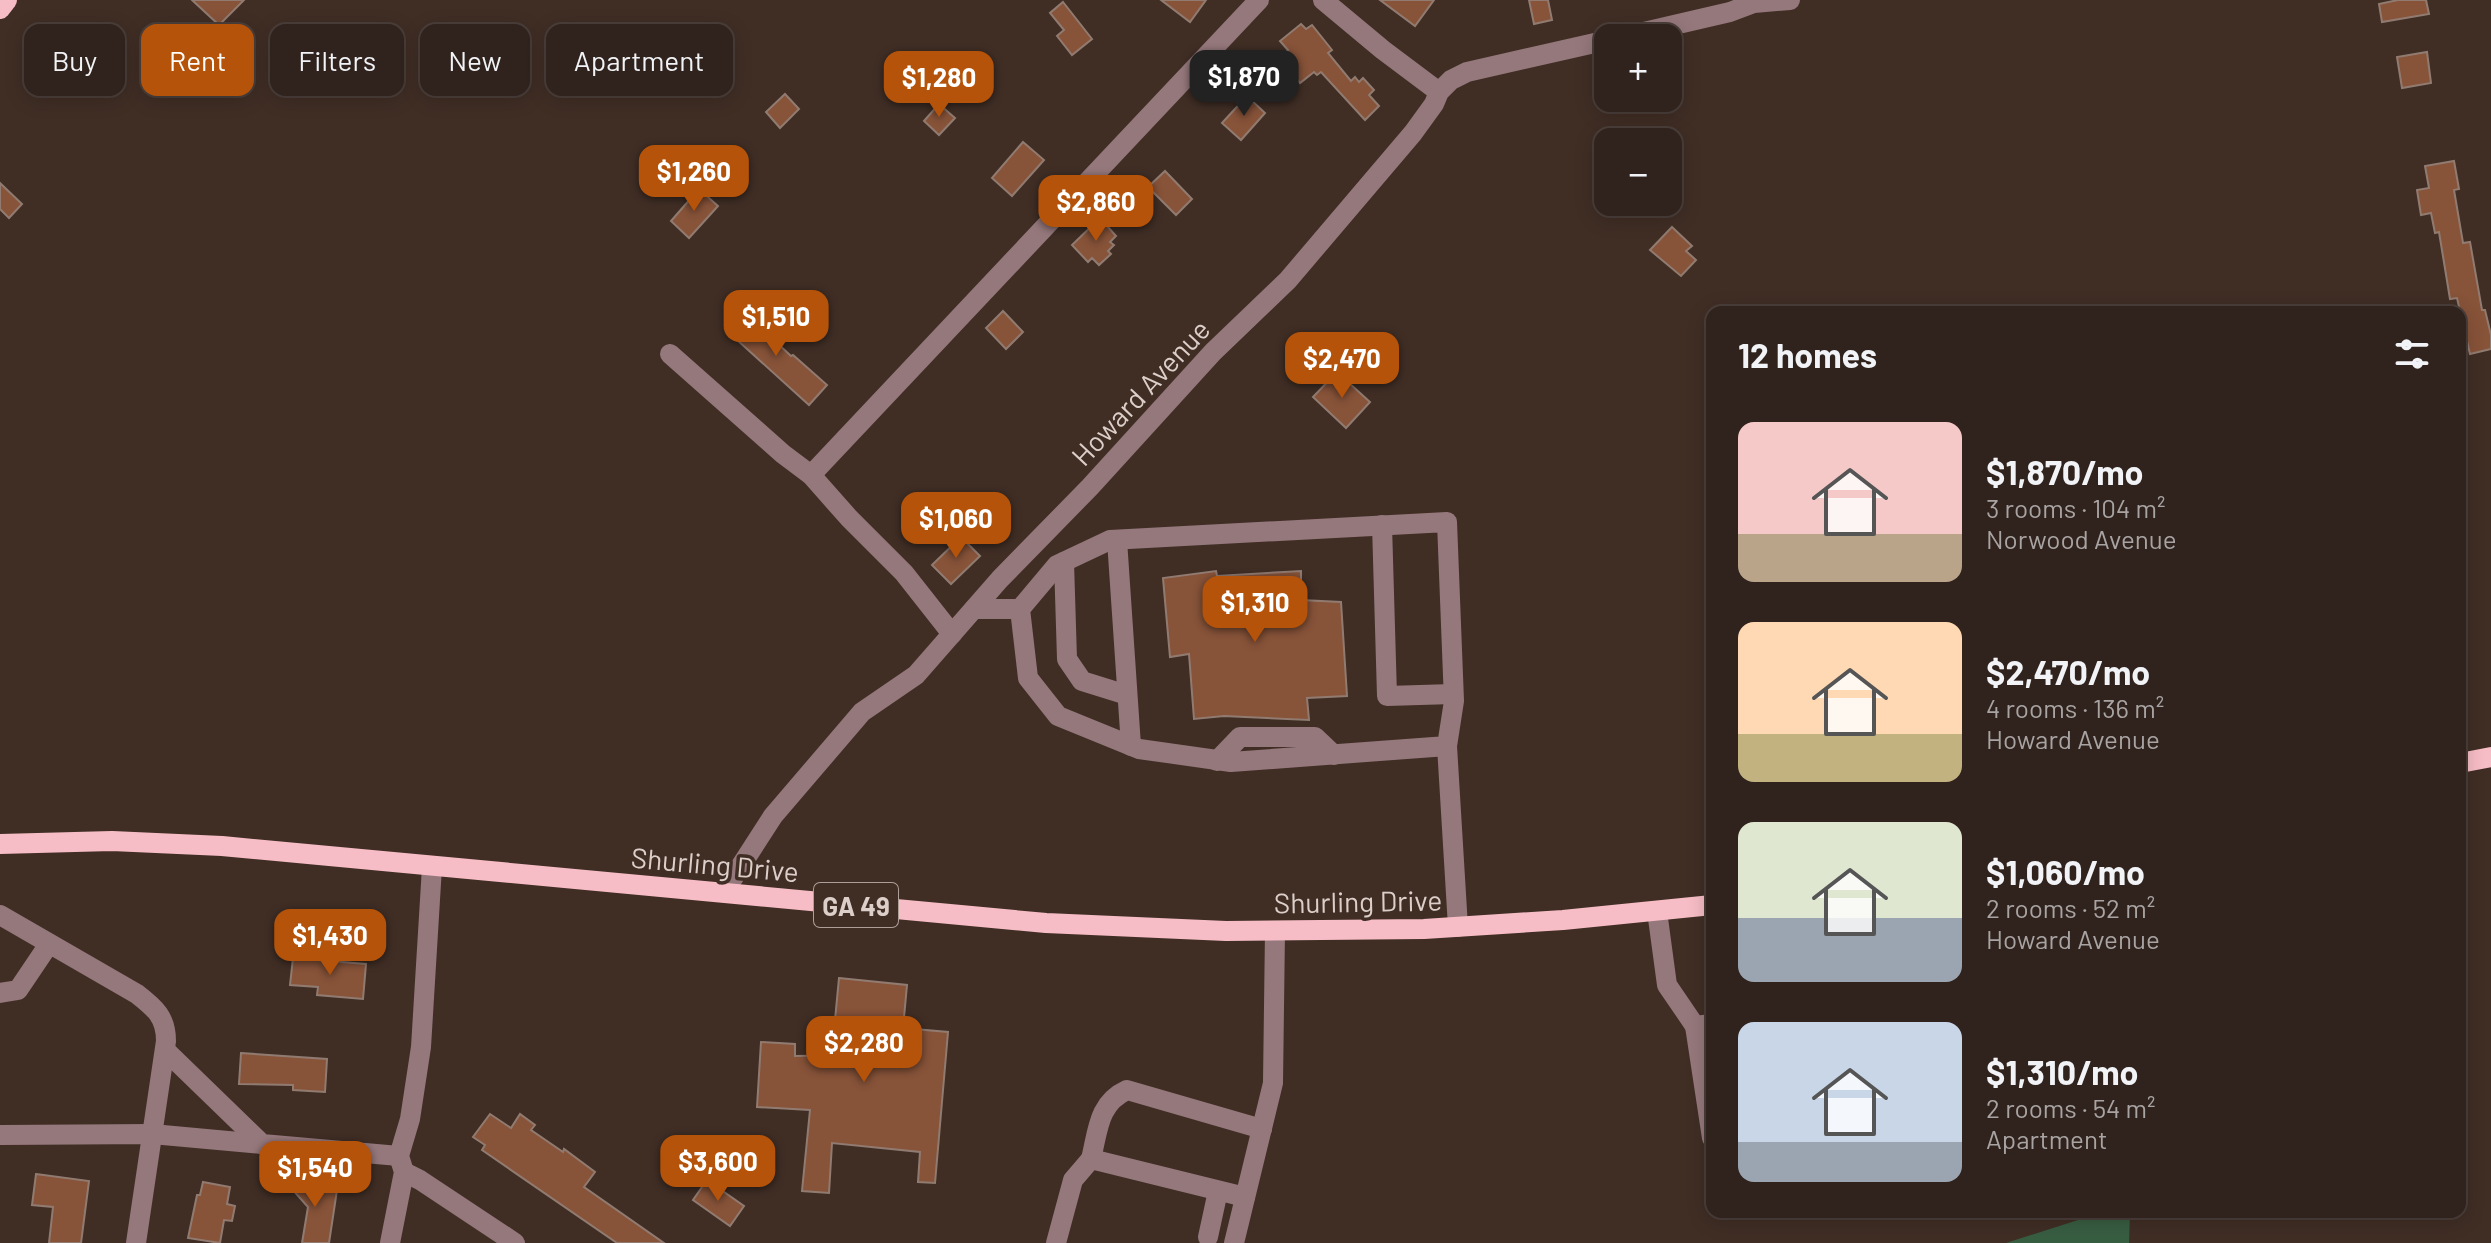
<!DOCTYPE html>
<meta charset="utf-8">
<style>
body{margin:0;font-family:Barlow,sans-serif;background:#3c2f29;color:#f1f3f6;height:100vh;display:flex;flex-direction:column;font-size:30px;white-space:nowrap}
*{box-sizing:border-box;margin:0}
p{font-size:26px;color:#a8a4a3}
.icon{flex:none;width:44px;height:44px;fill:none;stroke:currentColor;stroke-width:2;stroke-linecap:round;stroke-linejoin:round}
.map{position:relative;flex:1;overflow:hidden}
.side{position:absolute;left:1706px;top:306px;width:760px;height:912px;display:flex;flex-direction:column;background:#30221c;border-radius:16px;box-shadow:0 4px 20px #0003,0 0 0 2px #4b3f3b}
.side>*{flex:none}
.guide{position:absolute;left:24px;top:24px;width:760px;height:72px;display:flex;gap:16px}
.tools{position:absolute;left:1594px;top:24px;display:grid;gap:16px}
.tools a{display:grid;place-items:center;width:88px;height:88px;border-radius:16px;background:#30221c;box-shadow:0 4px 20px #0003,0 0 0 2px #4b3f3b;font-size:40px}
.price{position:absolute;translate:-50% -68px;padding:0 18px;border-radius:16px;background:#b45309;color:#fff;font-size:26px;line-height:52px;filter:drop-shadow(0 2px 4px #0008)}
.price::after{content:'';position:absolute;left:50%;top:48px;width:24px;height:18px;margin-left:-12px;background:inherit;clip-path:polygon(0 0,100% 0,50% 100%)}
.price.current{background:#222;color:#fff}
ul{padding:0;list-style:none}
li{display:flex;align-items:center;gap:24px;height:200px;padding:0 32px}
li span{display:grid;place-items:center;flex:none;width:224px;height:160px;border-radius:16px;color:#555}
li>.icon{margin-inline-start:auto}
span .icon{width:96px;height:96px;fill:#fffc;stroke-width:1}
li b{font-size:34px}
h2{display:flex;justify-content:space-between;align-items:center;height:96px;padding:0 32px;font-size:34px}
.pill{padding:0 28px;border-radius:16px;background:#30221c;box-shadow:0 4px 20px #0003,0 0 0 2px #4b3f3b;font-size:28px;line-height:72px}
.pill.current{background:#b45309;color:#fff}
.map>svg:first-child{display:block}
</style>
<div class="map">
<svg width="2491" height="1243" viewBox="0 0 2491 1243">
<rect width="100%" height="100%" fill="#402e25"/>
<!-- green -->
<path fill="#385e42" d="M2103 1212H2130L2129 1243H2006Z"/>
<!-- building -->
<g fill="#875339" stroke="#917b71" stroke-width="2">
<path d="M192 0H244L219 25Z"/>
<path d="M1161 0H1206L1190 22Z"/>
<path d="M1380 0H1434L1415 26Z"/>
<path d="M1529 0H1548L1552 20 1534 24Z"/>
<path d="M2398 0H2426L2429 14 2382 22 2379 4Z"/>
<path d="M1063 2 1092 39 1072 55 1057 36 1064 30 1050 13Z"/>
<path d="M1301 24 1306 29 1312 25 1332 50 1328 53 1351 81 1355 77 1359 82 1363 78 1374 90 1369 95 1379 106 1365 120 1321 72 1317 75 1314 72 1300 83 1279 58 1288 50 1280 41Z"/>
<path d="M2427 52 2431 83 2402 88 2397 57Z"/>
<path d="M785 94 799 109 780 128 766 112Z"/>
<path d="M1247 96 1265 113 1241 140 1222 123Z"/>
<path d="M939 104 955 118 939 135 924 121Z"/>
<path d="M1023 142 1044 160 1012 196 992 178Z"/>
<path d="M2454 161 2459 189 2454 190 2463 243 2470 242 2482 310H2485L2491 335V349L2470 354 2457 298 2450 299 2439 232 2435 233 2431 213 2421 215 2417 190 2429 188 2425 166Z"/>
<path d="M1165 171 1192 199 1176 215 1148 187Z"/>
<path d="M0 183 22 204 9 218 0 209Z"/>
<path d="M699 189 718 206 689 238 671 221Z"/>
<path d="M1100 218 1116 236 1110 242 1114 245 1108 251 1111 254 1099 265 1092 258 1088 262 1072 245Z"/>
<path d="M1672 227 1692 246 1686 251 1696 260 1681 276 1650 250Z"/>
<path d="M742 310 791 356 793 355 827 385 809 405 725 329Z"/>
<path d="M1003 311 1023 332 1006 349 986 328Z"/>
<path d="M1337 372 1370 402 1346 428 1313 397Z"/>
<path d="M961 537 980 556 951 584 932 565Z"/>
<path d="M1216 571 1217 576 1301 571V600L1341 602 1347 696 1307 698 1309 720 1224 716 1194 719 1189 654 1170 657 1163 578Z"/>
<path d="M293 958 366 964 363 999 317 995 318 987 290 985Z"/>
<path d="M839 978 907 985 903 1028 948 1032 935 1183 918 1182 920 1152 832 1143 829 1193 802 1191 810 1110 757 1107 761 1042 795 1044V1056L858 1055 861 1022 835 1020Z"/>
<path d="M241 1053 327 1059 325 1092 293 1090V1085L239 1084Z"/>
<path d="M490 1114 511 1128 520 1114 535 1125 531 1130 563 1152 564 1149 595 1172 584 1187 664 1243H617L482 1150 485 1145 473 1137Z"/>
<path d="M297 1170 310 1185 337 1190 329 1243H302L308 1207 285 1181Z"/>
<path d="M36 1174 89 1181 81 1243H49L53 1207 32 1205Z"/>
<path d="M707 1180 744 1206 730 1226 693 1200Z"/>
<path d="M203 1182 230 1187 227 1204 235 1206 232 1221 224 1220 220 1243 188 1238 197 1195H200Z"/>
</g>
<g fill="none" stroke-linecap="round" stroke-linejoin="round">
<!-- minor -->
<g stroke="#95787c" stroke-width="20">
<path d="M1323 0 1383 50 1439 92"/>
<path d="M1618 38 1730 12 1754 3 1790 0"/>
<path d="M670 354 783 454 811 475 849 518 904 573 952 634"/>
<path d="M811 475 1259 0"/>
<path d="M1382 525 1387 696 1453 694"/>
<path d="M1117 540 1131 746"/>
<path d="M1064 562 1067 659 1082 681 1127 695"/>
<path d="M974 609H1020"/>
<path d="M1447 746 1231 762 1139 749 1058 716 1028 678 1020 609 1057 565 1110 540 1447 522 1454 701 1447 746 1458 927"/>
<path d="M1217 761 1240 737H1315L1334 755"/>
<path d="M724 892 773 816 862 712 916 675 1000 579 1090 487 1213 352 1288 280 1413 133 1434 104 1439 92 1451 80 1467 72 1608 40"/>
<path d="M1657 911 1667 985 1695 1026 1712 1024"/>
<path d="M0 915 137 994C155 1008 166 1017 166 1041L136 1243"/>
<path d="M0 993 18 990 49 944"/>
<path d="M1695 1026 1712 1138"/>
<path d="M165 1050 262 1144 399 1156"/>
<path d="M0 1135 152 1134 262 1144"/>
<path d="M1091 1159C1098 1131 1098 1103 1127 1090L1262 1129"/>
<path d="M404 1172 420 1180 515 1243"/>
<path d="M1208 1237 1218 1191"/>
<path d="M390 1243 404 1172 399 1156 410 1119 421 1047 432 867"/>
<path d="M1056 1243 1073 1180 1091 1159 1245 1197"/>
<path d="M1234 1243 1273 1083 1275 931"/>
</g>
<!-- major -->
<g stroke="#f7bdc6" stroke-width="20">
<path d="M0 9 7 0"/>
<path d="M2460 763 2491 757"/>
<path d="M0 844 112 841 222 846 1046 923 1226 931 1424 929 1563 920 1712 905"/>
</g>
</g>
<g text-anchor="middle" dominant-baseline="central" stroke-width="7" stroke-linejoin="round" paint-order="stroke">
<!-- shield labels -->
<rect fill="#402e25" stroke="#ad9f98" stroke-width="2" x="814" y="883" width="84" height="44" rx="6"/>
<g font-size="26" font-weight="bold" fill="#dccfca">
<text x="856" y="905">GA 49</text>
</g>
<!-- street labels -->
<g font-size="28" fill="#dccfca" stroke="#402e25">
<text transform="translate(1140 392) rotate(-47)">Howard Avenue</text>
<text transform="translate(715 864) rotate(5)">Shurling Drive</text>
<text transform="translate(1358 901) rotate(-1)">Shurling Drive</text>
</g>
</g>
</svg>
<div class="tools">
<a>+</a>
<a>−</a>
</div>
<b class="price current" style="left:1244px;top:118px">$1,870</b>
<b class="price" style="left:939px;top:119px">$1,280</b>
<b class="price" style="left:694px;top:213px">$1,260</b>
<b class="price" style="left:1096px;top:243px">$2,860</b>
<b class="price" style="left:776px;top:358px">$1,510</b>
<b class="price" style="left:1342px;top:400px">$2,470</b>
<b class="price" style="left:956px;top:560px">$1,060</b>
<b class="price" style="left:1255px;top:644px">$1,310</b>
<b class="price" style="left:330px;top:977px">$1,430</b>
<b class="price" style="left:864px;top:1084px">$2,280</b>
<b class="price" style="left:718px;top:1203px">$3,600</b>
<b class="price" style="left:315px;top:1209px">$1,540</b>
<div class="guide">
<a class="pill">Buy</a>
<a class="pill current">Rent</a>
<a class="pill">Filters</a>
<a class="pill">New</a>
<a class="pill">Apartment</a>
</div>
<section class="side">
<h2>12 homes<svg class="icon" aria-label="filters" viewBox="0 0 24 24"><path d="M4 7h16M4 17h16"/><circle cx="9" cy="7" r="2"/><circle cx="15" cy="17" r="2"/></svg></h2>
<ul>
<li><span style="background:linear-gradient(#f6c9c9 70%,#b9a48a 0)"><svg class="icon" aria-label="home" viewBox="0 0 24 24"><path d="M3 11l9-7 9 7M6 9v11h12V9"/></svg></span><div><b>$1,870/mo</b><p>3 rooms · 104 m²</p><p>Norwood Avenue</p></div></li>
<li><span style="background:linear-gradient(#ffd9b3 70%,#c2b280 0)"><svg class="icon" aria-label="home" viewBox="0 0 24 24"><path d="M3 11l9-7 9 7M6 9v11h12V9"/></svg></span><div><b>$2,470/mo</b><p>4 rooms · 136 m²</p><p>Howard Avenue</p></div></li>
<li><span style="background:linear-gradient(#dfe7d0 60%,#9aa5b1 0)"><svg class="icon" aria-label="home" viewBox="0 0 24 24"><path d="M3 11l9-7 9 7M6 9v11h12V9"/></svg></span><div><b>$1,060/mo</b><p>2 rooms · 52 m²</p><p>Howard Avenue</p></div></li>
<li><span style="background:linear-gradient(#c9d6e8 75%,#9aa5b1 0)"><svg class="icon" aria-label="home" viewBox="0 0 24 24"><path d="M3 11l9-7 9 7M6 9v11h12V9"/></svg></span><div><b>$1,310/mo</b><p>2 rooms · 54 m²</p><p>Apartment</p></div></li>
</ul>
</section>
</div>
